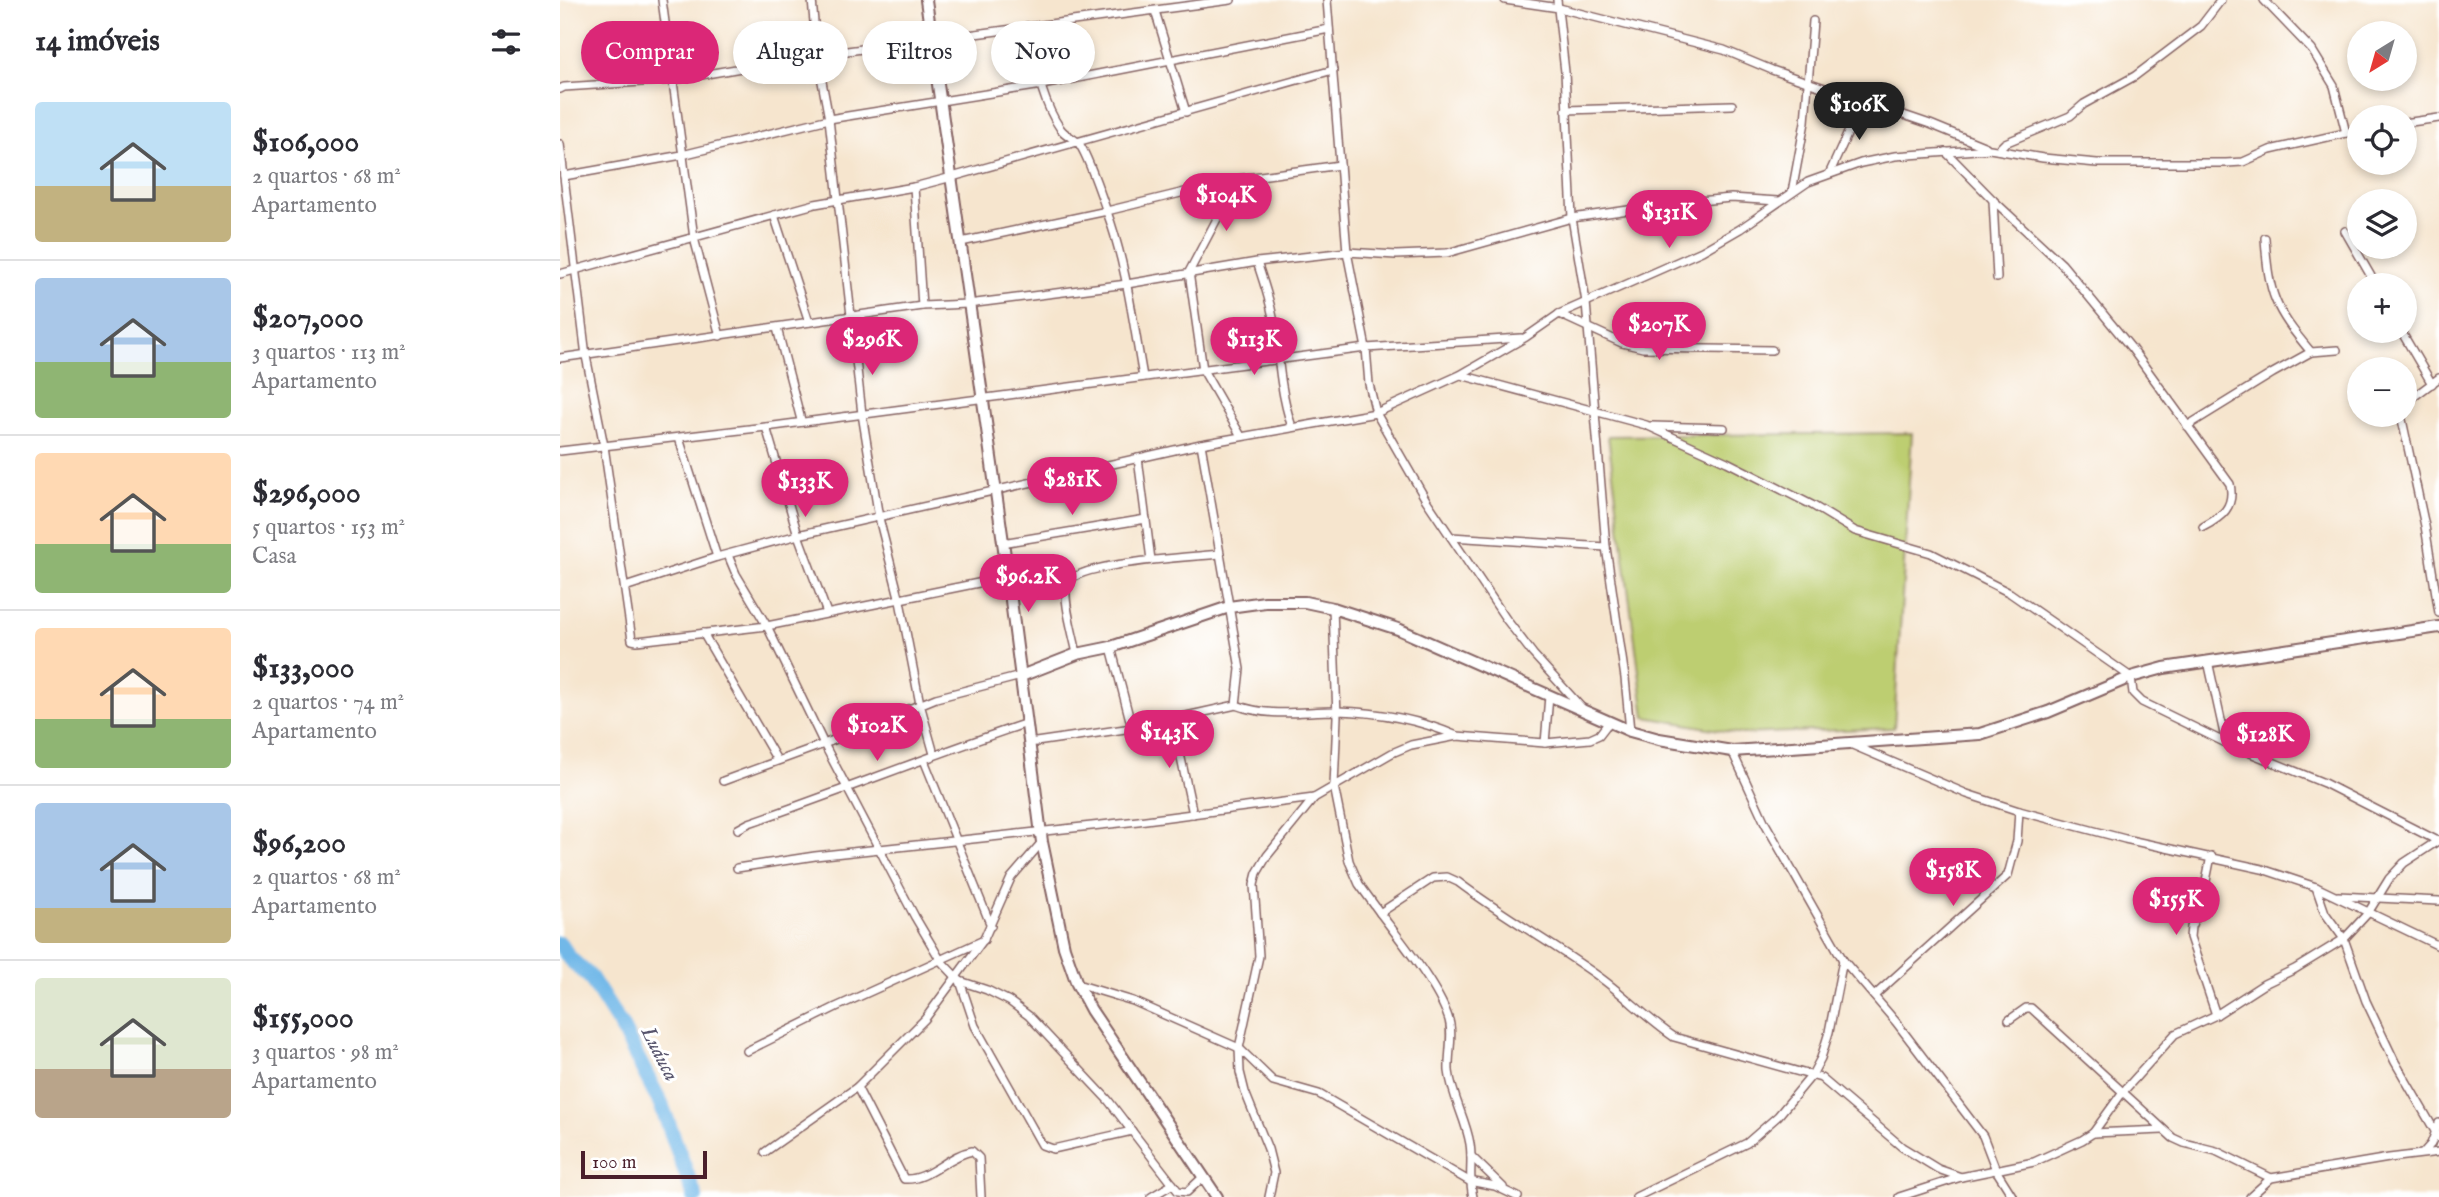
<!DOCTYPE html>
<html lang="pt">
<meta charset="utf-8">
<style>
body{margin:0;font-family:"IM FELL English",serif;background:#f2f2f3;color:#2b2b33;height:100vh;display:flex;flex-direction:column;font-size:26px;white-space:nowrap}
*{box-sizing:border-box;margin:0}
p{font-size:23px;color:#7c7c81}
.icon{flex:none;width:38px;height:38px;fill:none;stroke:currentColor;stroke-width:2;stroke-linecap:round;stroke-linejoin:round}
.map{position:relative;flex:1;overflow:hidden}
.sheet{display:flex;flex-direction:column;background:#fff;width:560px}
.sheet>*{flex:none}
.hud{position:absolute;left:21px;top:21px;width:665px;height:63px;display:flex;gap:14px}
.needle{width:46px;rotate:217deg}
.fabs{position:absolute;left:1787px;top:21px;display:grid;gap:14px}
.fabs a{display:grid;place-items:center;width:70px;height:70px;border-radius:50%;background:#fff;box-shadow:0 4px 10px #0003;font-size:35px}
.scale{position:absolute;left:21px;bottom:18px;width:126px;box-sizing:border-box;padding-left:7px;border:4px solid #4a1f2b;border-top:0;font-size:19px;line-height:24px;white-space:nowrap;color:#4a1f2b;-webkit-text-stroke:5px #fff;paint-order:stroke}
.price{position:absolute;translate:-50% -60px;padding:0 16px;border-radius:24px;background:#db2777;color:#fff;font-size:23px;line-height:46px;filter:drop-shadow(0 2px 4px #0008)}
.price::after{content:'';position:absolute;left:50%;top:42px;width:21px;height:16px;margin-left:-10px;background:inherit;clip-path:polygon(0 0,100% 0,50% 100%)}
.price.selected{background:#222;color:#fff}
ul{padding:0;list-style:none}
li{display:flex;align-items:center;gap:21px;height:175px;padding:0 35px}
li+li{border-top:2px solid #e1e1e2}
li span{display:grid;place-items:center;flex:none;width:196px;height:140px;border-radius:7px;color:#555}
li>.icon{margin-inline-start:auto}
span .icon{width:84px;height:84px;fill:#fffc;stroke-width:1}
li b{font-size:30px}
h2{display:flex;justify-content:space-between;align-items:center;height:84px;padding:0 35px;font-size:30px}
.chip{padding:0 24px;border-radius:32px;background:#fff;box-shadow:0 4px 10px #0003;font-size:24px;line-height:63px}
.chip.selected{background:#db2777;color:#fff}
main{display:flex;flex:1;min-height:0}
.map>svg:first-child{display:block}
</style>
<main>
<section class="sheet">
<h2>14 imóveis<svg class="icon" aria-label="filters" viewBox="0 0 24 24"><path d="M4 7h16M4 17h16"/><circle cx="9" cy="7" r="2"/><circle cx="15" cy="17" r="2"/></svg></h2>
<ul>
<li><span style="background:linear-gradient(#bfe0f5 60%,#c2b280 0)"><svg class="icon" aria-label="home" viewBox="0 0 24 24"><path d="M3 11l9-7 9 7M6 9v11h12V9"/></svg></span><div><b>$106,000</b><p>2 quartos · 68 m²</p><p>Apartamento</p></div></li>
<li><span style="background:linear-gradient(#a9c7e8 60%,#8fb573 0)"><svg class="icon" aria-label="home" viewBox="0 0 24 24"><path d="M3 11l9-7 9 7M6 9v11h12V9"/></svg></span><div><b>$207,000</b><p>3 quartos · 113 m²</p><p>Apartamento</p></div></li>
<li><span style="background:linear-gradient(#ffd9b3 65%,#8fb573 0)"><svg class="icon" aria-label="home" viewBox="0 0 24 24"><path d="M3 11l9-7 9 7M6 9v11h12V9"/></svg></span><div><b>$296,000</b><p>5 quartos · 153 m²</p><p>Casa</p></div></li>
<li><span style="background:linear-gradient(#ffd9b3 65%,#8fb573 0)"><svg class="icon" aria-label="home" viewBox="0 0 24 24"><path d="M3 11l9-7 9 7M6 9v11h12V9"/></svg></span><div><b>$133,000</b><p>2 quartos · 74 m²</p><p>Apartamento</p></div></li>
<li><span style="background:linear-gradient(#a9c7e8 75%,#c2b280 0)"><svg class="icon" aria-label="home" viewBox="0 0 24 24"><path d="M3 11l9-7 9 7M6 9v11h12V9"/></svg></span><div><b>$96,200</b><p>2 quartos · 68 m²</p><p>Apartamento</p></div></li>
<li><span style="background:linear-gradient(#dfe7d0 65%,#b9a48a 0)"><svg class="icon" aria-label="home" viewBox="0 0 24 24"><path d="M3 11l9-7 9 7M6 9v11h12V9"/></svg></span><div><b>$155,000</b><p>3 quartos · 98 m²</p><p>Apartamento</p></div></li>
</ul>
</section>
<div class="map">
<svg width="1879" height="1197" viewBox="0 0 1879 1197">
<rect width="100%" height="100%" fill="#fff"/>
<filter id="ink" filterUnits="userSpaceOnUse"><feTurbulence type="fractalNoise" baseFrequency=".0143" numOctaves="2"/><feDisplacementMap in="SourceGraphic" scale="14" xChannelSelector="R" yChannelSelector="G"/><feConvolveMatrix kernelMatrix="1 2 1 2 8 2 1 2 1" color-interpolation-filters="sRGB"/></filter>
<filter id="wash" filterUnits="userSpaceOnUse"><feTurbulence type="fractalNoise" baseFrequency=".00686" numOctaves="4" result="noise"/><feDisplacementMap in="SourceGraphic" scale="28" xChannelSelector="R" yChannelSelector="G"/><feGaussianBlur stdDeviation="1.57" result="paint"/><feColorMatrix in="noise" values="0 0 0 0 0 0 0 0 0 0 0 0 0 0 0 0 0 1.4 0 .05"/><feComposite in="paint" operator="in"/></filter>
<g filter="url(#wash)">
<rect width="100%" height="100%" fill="#f6e5ce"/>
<!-- green -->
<path fill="#bdce71" stroke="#84764e" stroke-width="2" d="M1352 433 1334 728 1182 734 1085 717 1048 436Z"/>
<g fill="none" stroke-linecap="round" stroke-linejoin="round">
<!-- river -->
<path stroke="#71b8e8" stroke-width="16" d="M0 944 10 959 30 977 61 1026 101 1104 135 1197"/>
</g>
</g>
<g filter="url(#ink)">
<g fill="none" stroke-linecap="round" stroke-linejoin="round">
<defs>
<g id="street">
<path d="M102 0 134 238 160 336"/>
<path d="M252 0 257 55 269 119 302 414 319 518 340 601 360 704 374 754"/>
<path d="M767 0 787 252 806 348 809 384 816 413 866 500 946 619 973 654 1022 708"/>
<path d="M945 0 999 8 1164 50 1212 70 1370 124 1426 147"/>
<path d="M997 0 1005 72 1012 218 1026 302 1046 547 1065 678 1070 731"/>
<path d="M1704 0 1752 50 1774 86 1786 133"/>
<path d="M595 11 626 112"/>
<path d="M467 26C475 59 480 99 500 128 505 136 515 138 520 145 529 159 540 192 546 209 566 263 573 321 583 377"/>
<path d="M0 89 4 87 112 80 257 55 671 0"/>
<path d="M1006 110 1172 105"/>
<path d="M1844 123 1879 118"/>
<path d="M0 144 26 356 44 446 72 640 77 641 207 626 448 577"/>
<path d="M1438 150 1445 143 1510 116 1524 104 1575 76 1641 26 1661 0"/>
<path d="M1386 152 1433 200 1502 264 1572 349 1670 484C1675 507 1662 517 1643 527"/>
<path d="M1270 172 1303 100"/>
<path d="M4 176 122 155 269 119 482 85 769 29"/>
<path d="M678 179 629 272 643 370 681 436"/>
<path d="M354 187 362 306"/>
<path d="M1232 192 1245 122 1253 21"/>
<path d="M1433 200 1437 278"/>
<path d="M214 215 249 322"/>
<path d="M1785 231 1816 285"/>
<path d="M1705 238C1709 296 1714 308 1751 352"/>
<path d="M401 242 547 211 678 179 780 165"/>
<path d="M697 262C705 286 713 310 716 336 719 366 722 398 732 427"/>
<path d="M0 274 255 204 354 187 392 177 773 70"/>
<path d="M999 314 1062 343 1083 348 1212 350"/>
<path d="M217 328 241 420"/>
<path d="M1841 331 1872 384"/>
<path d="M0 358 362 306 408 304 567 284 697 262 787 252 836 255 887 253 1012 218 1118 203 1171 198 1218 201"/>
<path d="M901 375 1086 425 1167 462 1252 505 1295 531 1371 553 1450 593 1571 677 1573 693 1582 702 1666 743 1764 783 1878 841"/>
<path d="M1844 404 1879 378"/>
<path d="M1841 415 1865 526 1879 613"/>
<path d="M1091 426 1164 428"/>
<path d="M1627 426 1713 373 1751 352 1777 350"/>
<path d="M206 427 238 535 267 613"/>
<path d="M119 438 157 557"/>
<path d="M0 451 206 427 806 348 961 338"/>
<path d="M578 458 591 560"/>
<path d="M891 537 1046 547"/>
<path d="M442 543 586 519"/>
<path d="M168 555 176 574 207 626 264 744 355 917 381 961 400 981 415 1026 482 1145 493 1149 572 1131"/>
<path d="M65 587 157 557 238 535 641 444 816 413 900 375 966 337 999 314 1142 251 1180 229 1248 182 1301 163 1335 156 1430 149 1483 158 1537 163H1666L1683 162 1710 150 1799 130"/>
<path d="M773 608 777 717 774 786 789 861 799 884 820 913 873 878 887 877 898 882C943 916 992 943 1038 976 1065 995 1087 1019 1114 1037L1261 1078 1342 1147 1378 1169 1401 1177"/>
<path d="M143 633 217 760"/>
<path d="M551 647 572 728"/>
<path d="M517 654C514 637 502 598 507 584 515 562 635 557 660 554"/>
<path d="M1648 661 1666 743"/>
<path d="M676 705C711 718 740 711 777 711 819 712 858 719 897 736"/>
<path d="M613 721 633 814"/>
<path d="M469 743 572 728 676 705 680 669 641 444"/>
<path d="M985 743 989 696"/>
<path d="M1290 744 1407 794 1459 811 1565 839 1702 869 1756 887 1879 946"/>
<path d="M1172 751 1205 823 1283 960 1336 1022 1423 1136 1436 1170 1453 1197"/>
<path d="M364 760 431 926"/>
<path d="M163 781 264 744 376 698 461 676"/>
<path d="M178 829 189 823C282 791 374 754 467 723"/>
<path d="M1651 856 1642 901 1631 927 1630 937 1656 1015"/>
<path d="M177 868 255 856 578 821 754 798"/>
<path d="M1756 887 1765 913 1784 939 1806 1001 1835 1062 1879 1138"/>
<path d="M1778 896 1879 901"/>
<path d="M820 913C841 941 877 985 888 1017 894 1032 888 1055 889 1071 892 1097 906 1119 910 1144 913 1163 908 1177 913 1197"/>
<path d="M400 981 427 990 449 1001 469 1016 548 1100 618 1191 627 1192 643 1177"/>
<path d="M517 984 573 1001 679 1048 713 1081 759 1094 909 1181 935 1186 958 1197"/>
<path d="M1314 996 1448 875 1457 841 1459 811"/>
<path d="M1449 1020 1466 1008H1471L1613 1138 1624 1143 1656 1151 1711 1178"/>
<path d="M187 1051 276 1007 424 940"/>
<path d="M297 1087 344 1179C369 1181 388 1155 412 1151L419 1158 421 1197"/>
<path d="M1533 1133 1603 1130"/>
<path d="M205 1152 297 1087 365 1019 424 939 451 878 482 842"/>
<path d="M1863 1153 1871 1144 1879 1123"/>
<path d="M911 1156 943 1187"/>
<path d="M591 1197 613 1184"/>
<path d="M709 1197 714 1173 708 1149 685 1092 680 1072 679 1048 699 956 694 885 697 873 707 856 754 798 832 753 851 745 897 736 985 743 1030 739 1039 735 1049 722"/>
<path d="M1076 1197 1187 1143 1218 1116 1252 1075 1261 1058 1269 1032 1283 960"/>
<path d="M1339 1197 1401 1177 1474 1162 1522 1140 1533 1133 1562 1093 1615 1034 1656 1015 1704 984 1735 969 1784 939 1808 913 1829 879 1844 863 1879 840"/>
<path d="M1690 1197 1711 1178 1829 1158 1879 1152"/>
</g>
<g id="secondary">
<path d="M366 0 448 577 482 842 504 947 517 984 531 1010 657 1197"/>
<path d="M461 676 517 654 551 647 669 607 705 602H745L773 608 838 629 1070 731 1099 739 1172 751 1420 734 1488 712 1571 677 1604 668 1879 627"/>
</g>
</defs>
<!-- street casing -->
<use href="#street" stroke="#866464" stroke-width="10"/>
<!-- secondary casing -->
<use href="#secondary" stroke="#866464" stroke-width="14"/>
<!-- street -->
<use href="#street" stroke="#fff" stroke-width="7"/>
<!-- secondary -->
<use href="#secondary" stroke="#fff" stroke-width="10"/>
</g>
</g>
<g text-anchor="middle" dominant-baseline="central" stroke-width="6" stroke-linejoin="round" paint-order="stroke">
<!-- water labels -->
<g font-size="21" font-style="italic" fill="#58556d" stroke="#fff">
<text transform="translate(99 1054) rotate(63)">Luáuca</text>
</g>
</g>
</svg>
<div class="fabs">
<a><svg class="needle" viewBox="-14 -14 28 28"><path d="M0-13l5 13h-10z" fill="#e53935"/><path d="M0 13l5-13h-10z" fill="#7c7c81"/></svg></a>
<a><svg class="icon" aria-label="locate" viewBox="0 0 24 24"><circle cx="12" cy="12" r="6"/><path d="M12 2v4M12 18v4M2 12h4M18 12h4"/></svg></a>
<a><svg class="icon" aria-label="layers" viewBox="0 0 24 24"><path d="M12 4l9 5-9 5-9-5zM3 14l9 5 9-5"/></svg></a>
<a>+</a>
<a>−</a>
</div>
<div class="scale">100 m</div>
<b class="price selected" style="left:1299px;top:142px">$106K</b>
<b class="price" style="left:666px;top:233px">$104K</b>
<b class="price" style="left:1109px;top:250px">$131K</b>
<b class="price" style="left:1099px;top:362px">$207K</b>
<b class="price" style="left:312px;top:377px">$296K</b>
<b class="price" style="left:694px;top:377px">$113K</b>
<b class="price" style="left:512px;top:517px">$281K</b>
<b class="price" style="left:245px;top:519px">$133K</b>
<b class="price" style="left:468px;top:614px">$96.2K</b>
<b class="price" style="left:317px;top:763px">$102K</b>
<b class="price" style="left:609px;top:770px">$143K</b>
<b class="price" style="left:1705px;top:772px">$128K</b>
<b class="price" style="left:1393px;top:908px">$158K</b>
<b class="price" style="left:1616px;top:937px">$155K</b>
<div class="hud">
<a class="chip selected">Comprar</a>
<a class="chip">Alugar</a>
<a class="chip">Filtros</a>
<a class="chip">Novo</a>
</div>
</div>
</main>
